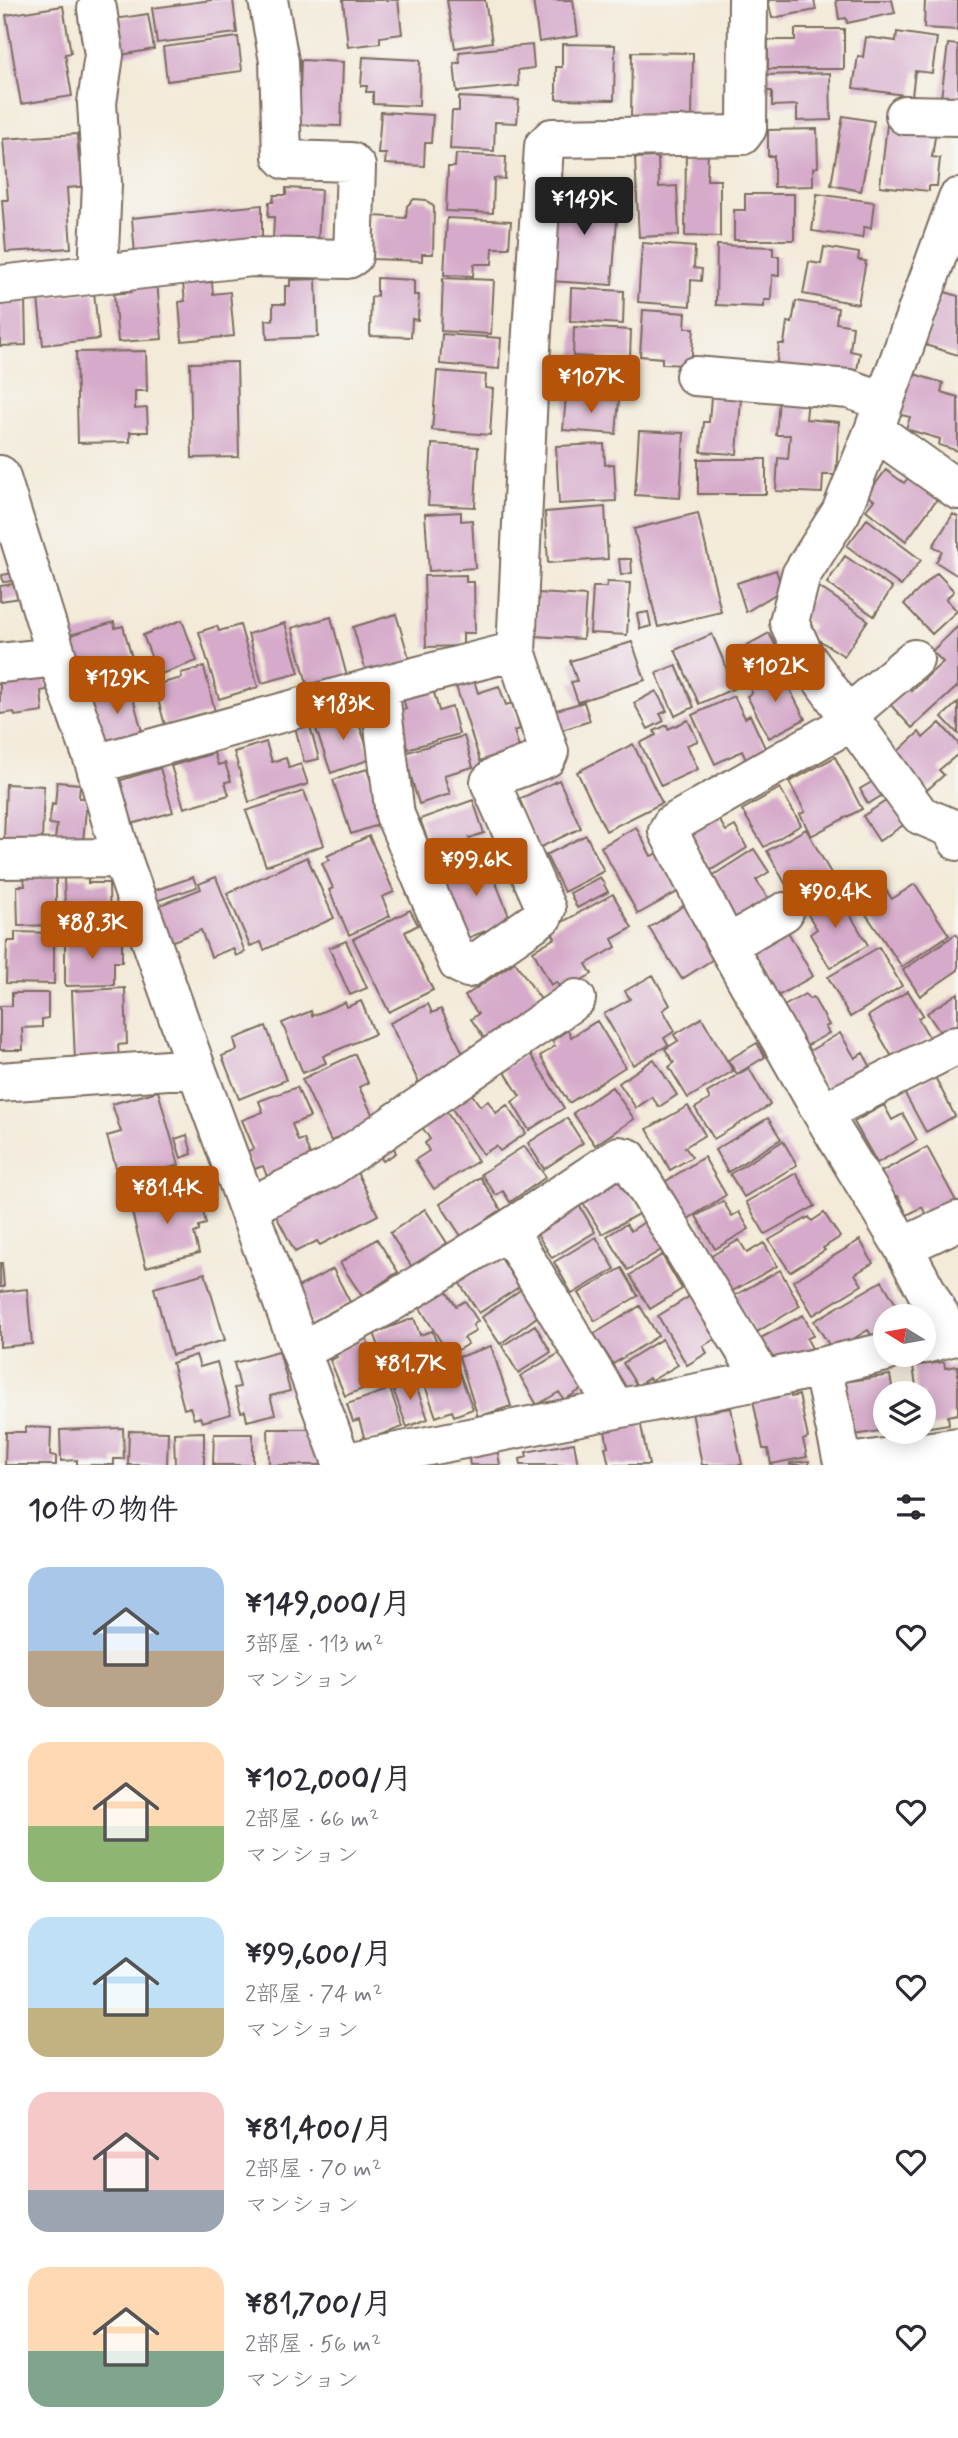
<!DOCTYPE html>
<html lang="ja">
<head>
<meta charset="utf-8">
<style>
  :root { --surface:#fff; --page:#f2f2f3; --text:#2b2b33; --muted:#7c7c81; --accent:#b45309 }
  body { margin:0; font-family:Mynerve,"Klee One",sans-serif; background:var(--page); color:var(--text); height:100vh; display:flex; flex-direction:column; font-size:26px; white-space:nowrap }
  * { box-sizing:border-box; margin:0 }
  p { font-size:23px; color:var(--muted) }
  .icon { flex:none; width:38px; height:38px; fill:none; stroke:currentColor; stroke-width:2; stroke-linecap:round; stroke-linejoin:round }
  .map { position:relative; height:1465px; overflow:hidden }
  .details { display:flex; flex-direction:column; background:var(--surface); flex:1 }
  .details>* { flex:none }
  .needle { width:46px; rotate:281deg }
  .tools { position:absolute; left:873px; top:1304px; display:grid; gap:14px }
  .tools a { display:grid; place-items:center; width:63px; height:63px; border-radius:50%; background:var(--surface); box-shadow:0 4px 18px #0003; font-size:35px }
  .price { position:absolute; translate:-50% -60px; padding:0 16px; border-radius:7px; background:var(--accent); color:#fff; font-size:23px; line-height:46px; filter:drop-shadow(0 2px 4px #0008) }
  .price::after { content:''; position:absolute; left:50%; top:42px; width:21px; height:16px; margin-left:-10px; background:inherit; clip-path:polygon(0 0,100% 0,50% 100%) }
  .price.on { background:#222; color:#fff }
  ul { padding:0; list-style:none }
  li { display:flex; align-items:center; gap:21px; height:175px; padding:0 28px }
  li span { display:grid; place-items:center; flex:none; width:196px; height:140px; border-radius:21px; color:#555 }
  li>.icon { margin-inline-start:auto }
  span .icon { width:84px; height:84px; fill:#fffc; stroke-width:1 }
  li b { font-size:30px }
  h2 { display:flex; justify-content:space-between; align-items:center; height:84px; padding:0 28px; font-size:30px }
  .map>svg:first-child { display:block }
</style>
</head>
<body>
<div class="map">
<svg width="958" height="1465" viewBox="0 0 958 1465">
  <rect width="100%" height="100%" fill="#f6f6f2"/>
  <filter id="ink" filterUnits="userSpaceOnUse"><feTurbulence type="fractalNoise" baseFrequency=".0143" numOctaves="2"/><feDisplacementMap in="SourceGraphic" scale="14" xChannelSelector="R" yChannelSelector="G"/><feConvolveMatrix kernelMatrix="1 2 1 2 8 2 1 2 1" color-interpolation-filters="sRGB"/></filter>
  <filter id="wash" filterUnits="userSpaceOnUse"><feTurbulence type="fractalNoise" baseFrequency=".00686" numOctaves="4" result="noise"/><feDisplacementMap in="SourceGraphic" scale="28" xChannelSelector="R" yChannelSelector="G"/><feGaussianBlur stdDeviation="1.57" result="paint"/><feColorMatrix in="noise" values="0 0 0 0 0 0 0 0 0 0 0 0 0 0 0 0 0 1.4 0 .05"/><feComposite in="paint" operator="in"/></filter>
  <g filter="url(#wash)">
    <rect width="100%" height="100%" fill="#f3ead8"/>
    <g id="blocks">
      <path fill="#d6aaca" d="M212,0H233L237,33L157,43L152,8Z
        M343,0H398L402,34L380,37V43L348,47Z
        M447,0H485L492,42L455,48Z
        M533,0H573L578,36L539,42Z
        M768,0H814L816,10L772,18Z
        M836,0H892L895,13L847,23L846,18L839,19Z
        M925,0H958V30L924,28Z
        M63,6L71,53L65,54L72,96L21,104L6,15Z
        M148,14L154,49L121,55L115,19Z
        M795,29H844V69H768V40H795Z
        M897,32L937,38L932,73L915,71L912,96L853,88L858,56L863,57L866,37L896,41Z
        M238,37L242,71L167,81L163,47Z
        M562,44L615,45L614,100L556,99V67H562Z
        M948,44L958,45V100L941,98Z
        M532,45L534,68L518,70L519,86L457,92L454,63H460L459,52Z
        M632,52L693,53L692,120L631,119Z
        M363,57L420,60L419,106L373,104V92H366L367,86H361Z
        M301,60L343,62L341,126L299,125Z
        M830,73L831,120L797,121V105L772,106V91H766V75Z
        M459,97L519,100L517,123L495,122L494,151L450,149L452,111H459Z
        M381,112L433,115L431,143H425L424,166L385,164L386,154H378Z
        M843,116L874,121L861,191L831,185Z
        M887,124L936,130L932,157L940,158L937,186H929V191L880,186Z
        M817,129L818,167L813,168V186L774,187V156H768V130Z
        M77,134L79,162H87L89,186L67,188L71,248L6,252L2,200H8L3,139Z
        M686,149H708L707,180H720V237L685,236Z
        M456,154L506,157L505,179L494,178L493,213L446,211L448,167H455Z
        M658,157L659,187L677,186L679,235L639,237L635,158Z
        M286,188L321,190L318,243L273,240L274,217H268L269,202H273L274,195H286Z
        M557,188L619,193L612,285L550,281Z
        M745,194H794V240H734V210H745Z
        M817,194L874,202L871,228L864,227L862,238L812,231Z
        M414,199L426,200L434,207L433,254H422V261L373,259L374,216L406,218L407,206Z
        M262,205V245L135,255L132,218Z
        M447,218L511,221L509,248H493L492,264H474L473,276L444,275Z
        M642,243L695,247L694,268L702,269L701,281L691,280L690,306L638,302Z
        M717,245L773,247V256H779V276L772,275L771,300H764V307L716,305Z
        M824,247L859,253L858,260L866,261L858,304L803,294L809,262L821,264Z
        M377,278L414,280V295H419L418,320L412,319L411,337L370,336L371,297L377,296Z
        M443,278L494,280L491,334L441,331Z
        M316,279L318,337L267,339L266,320H273V304H285V286H290V280Z
        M157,282L162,339L118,342L114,294L131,292V284Z
        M212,282L213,294L230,292L234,336L182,341L179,302L185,301L183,284Z
        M571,288L624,291L623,324L570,321Z
        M942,291L958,296V355L925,345Z
        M94,292L99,339L43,345L38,298Z
        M25,299L26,345L0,346V300Z
        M796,301L838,308L836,323L853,326L850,351L860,353L855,381L776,369L779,344H784L787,322L792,323Z
        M643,310L686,313L685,328H694L691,365L662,364V358L640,356Z
        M574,327L631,330L630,359L573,356Z
        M442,334L501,338L499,369L440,364Z
        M146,351L147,391H135V409L147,408L148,432H130V442L78,443L76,352Z
        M237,362L239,457L192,458L190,363Z
        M570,362L629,366L626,397L568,392Z
        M437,371L486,375L485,388L493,389L490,435L432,430Z
        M911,373L943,383L941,392L958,397V451L939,445L940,439L906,429L910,417L897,414Z
        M566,397L619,400L616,434L563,430Z
        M711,397L741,398L737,454L701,452L704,422H709Z
        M779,399L808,400L806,419L839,422L836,475H823L822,493L776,491L778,458L788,459L790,435H776Z
        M639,431L684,433L680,498L635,495Z
        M432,444L478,447L475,507L428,505Z
        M604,444L605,465L614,464L616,501L559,504L556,446Z
        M698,459H766V494H698Z
        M886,470L904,483L908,478L937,499L906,541L866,510L874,500L867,495Z
        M605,507L608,559L548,563L545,512Z
        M461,512V521L472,520L475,568L429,571L425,514Z
        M698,513L721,612L658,627L634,529Z
        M953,514L958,517V576L936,562L942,551L933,546Z
        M867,519L921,560L901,586L847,546Z
        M845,556L892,588L874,616L827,583Z
        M619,559H631L632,573L621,575Z
        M776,570L782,590L746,612L737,583Z
        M13,573L14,581L3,582L2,575Z
        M937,573L954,591L946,599L957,611L932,634L904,604Z
        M466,575V582H474L475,633H463V646L426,647L424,576Z
        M26,582L28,597L0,601V586Z
        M607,582L630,583L627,635L590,633L593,587H607Z
        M819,587L868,620L844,656L808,633L813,626L806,621L803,611Z
        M538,593L586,596L583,639L535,636Z
        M648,612L651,626L640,629L637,614Z
        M396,614L410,661L367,675L353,627Z
        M331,617L348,680L309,691L292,628Z
        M182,620L197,661L158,675L143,635Z
        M114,622L115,628L123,626L135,668L126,671L128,680L84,693L67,636Z
        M285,623L299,673L262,683L248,634Z
        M240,625L258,687L219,699L199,632L217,626L219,631Z
        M958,626V686L912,728L888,702L906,686L911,691L943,662L932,651Z
        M769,633L784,662L744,681L731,654Z
        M712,634L735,688L699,704L675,650Z
        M632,642L645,680L578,702L571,682L577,681L570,661Z
        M676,665L694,707L675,716L656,673Z
        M43,666L47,690L41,691L43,712L15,716L14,712L0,714V673Z
        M204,667L215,712L165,725L154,685L182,678L181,673Z
        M780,670L805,719L769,738L747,696L752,693L749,686Z
        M473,677L478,693L499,686L506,705L512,703L520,729L514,731L519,747L480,761L455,683Z
        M130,687L143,735L105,745L90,697Z
        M433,689L439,711L452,707L459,734L407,749L397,712L406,709L403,698Z
        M656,691L667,711L660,714L664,721L648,729L634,703Z
        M734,696L745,718L750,715L766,750L746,760L742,751L715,764L692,715Z
        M584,702L590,721L556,732L550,712Z
        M958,702V734L942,717Z
        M355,712L371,759L331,773L315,726Z
        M688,720L698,741L687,745L698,769L661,786L640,743L656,735L654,731L667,725L668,729Z
        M309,723L319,759L304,762L295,727Z
        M940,723L958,743V754L939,770L944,775L927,790L895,754L919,732L923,738Z
        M464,736L473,767L444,775L450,794L419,804L404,753Z
        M266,742L272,762L286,758L289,768L301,764L308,784L249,802L234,752Z
        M633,744L662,803L606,831L577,772Z
        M214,753L218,765L225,763L231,781L225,782L229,795L184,808L171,766Z
        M835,757L862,809L811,836L800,814L805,812L789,782Z
        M160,768L173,812L125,826L115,782Z
        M367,769L384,823L351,834L333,780Z
        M877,779L886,793L868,804L860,789Z
        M559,780L581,828L539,848L517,800Z
        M57,782L80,784L79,798H87L83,842L55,839L57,825L49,824L52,804L55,805Z
        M6,784L44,786L42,841L4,839Z
        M780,788L801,825L764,847L742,810Z
        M304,791L324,845L266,866L246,811Z
        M889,799L905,824L879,841L863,816Z
        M473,800L484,833L469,838L476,855L438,869L420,819Z
        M713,810L726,831L735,826L747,848L711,870L688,830Z
        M636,827L651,856L658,853L679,891L638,914L601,847Z
        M806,829L833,877L801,896L796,888L790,892L767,851Z
        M586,835L604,871L564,892L546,855Z
        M369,836L394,892L382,897L390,916L349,935L329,890L333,888L322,863L330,860L327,856Z
        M754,849L769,872L756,880L770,901L737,921L709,878Z
        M485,855L511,921L465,939L441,877L463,869L461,864Z
        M307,857L334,918L264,950L261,942L250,946L227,893Z
        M24,876H56V909H60L61,925L18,926L17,886H25Z
        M88,877V883H109L110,933L66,934L64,878Z
        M193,877L197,887L153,902L150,892Z
        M216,877L245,952L236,956L233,948L211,957L201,930L168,943L150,909L201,889L199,884Z
        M600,877L608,892L577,908L570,893Z
        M915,884L949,935L902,967L863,910L870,905L866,898L883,886L892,899Z
        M836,891L868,945L830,968L810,934L817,929L805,910Z
        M613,894L632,928L612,939L616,947L586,964L592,974L562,991L556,982L551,985L533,951L555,938L550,929Z
        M685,905L718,956L682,979L649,928Z
        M410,910L418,925L405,932L433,990L389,1012L353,939Z
        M15,932L54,933V984L6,983L7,941H15Z
        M788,932L813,976L776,997L751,952Z
        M956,934L958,937V970L920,996L903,970Z
        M122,937V962H114V985L65,986V938Z
        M346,941L367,988L350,995L329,948Z
        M879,947L902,986L850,1017L828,977Z
        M515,962L546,1007L489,1045L471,1019L478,1014L465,996Z
        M653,975L670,1005L663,1010L675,1031L664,1038L668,1045L633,1065L604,1014L630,999L625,991Z
        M125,988L127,1044L118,1045L119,1059L75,1061L72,991Z
        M908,991L923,1015L918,1018L929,1037L894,1060L868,1016Z
        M12,993H48V1018L42,1019V1027L22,1028L23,1050H0V1006H12Z
        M958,993V1032L942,1035L927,1013Z
        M805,994L809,999L813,997L829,1025L825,1027L829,1033L803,1048L779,1009Z
        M361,1001L375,1034L323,1056L326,1063L303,1073L282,1023L311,1011L312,1016L345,1002L347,1007Z
        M428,1004L432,1013L441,1009L469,1065L419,1083L390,1023Z
        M702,1018L733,1071L688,1098L669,1067L674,1063L665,1049L678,1041L674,1035Z
        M597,1021L625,1067L569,1103L540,1056L555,1046L552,1041L568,1030L571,1037Z
        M266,1026L286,1080L239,1099L222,1056L237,1050L234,1039Z
        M840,1033L855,1058L863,1053L872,1069L830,1095L806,1053Z
        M757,1043L765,1057L737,1074L728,1060Z
        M529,1052L564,1108L529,1130L512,1102L520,1096L503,1069Z
        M355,1054L368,1083L359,1087L375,1120L331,1141L302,1079Z
        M654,1059L677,1095L659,1107L652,1097L636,1108L619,1083Z
        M749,1068L770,1105L714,1139L695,1108L710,1099L707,1093Z
        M934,1075L955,1116L926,1132L904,1092Z
        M297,1087L310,1117L292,1124L298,1141L304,1139L312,1161L268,1179L263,1166L252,1170L245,1152L254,1149L242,1120L263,1112L259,1101Z
        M612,1087L634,1119L595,1145L573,1113Z
        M158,1091L179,1165L120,1182L107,1136L121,1132L112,1104Z
        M471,1093L480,1106L488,1101L496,1113L507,1105L526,1133L500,1151L496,1146L483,1154L450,1106Z
        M884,1105L892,1120L903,1114L917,1140L877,1163L854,1122Z
        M688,1106L705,1135L685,1147L692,1157L670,1170L647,1129Z
        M446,1111L478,1161L434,1189L415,1160L429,1151L425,1143L430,1139L422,1127Z
        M567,1118L583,1143L544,1169L528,1143Z
        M768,1118L781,1139L728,1172L715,1150Z
        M187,1135L192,1154L181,1158L175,1139Z
        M391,1141L396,1153L383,1161L377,1151Z
        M783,1141L797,1165L744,1197L730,1174Z
        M524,1146L546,1177L510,1202L503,1191L496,1195L481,1174Z
        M927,1147L956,1201L927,1216L922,1207L907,1215L898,1196L893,1199L879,1173Z
        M704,1157L726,1195L683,1222L660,1185Z
        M355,1168L378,1215L320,1245L317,1241L295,1252L273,1210Z
        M796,1173L815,1206L765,1234L746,1202Z
        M480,1177L501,1210L461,1236L440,1204Z
        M620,1179L640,1213L602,1234L582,1201Z
        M188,1186L193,1208L202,1206L206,1224L199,1226V1231L194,1233L199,1253L146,1267L129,1201Z
        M575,1198L595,1232L552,1258L534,1229Z
        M723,1201L732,1216L739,1212L749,1229L715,1249L696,1216Z
        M425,1209L447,1243L412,1267L390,1233Z
        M824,1213L840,1237L823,1248L825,1250L790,1272L769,1240L809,1217L812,1221Z
        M649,1219L666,1247L628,1270L607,1236L626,1224L631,1231Z
        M596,1237L615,1269L572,1294L554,1262Z
        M377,1239L398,1272L362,1296L340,1263Z
        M739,1240L747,1253L764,1243L777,1266L727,1294L706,1259Z
        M860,1240L873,1263L855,1274L862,1285L813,1315L793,1281Z
        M498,1253L519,1287L479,1313L457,1279Z
        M662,1255L682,1289L650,1309L630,1275Z
        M0,1263H2L4,1287H0Z
        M622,1268L638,1296L595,1321L579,1293Z
        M333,1269L350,1302L311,1323L294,1289Z
        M780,1270L800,1306L755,1333L734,1296Z
        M205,1273L225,1340L172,1355L154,1288Z
        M882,1281L903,1316H886V1332L874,1339L868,1330L833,1351L814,1321Z
        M444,1287L456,1306L465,1301L478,1321L473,1325L476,1331L464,1338L468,1344L449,1355L417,1303Z
        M523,1288L541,1314L500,1344L482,1317Z
        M27,1289L32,1344L0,1347V1292Z
        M695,1293L720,1336L703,1346L707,1353L687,1365L658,1316Z
        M640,1306L658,1336L613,1364L594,1334Z
        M803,1315L814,1335L807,1339L814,1352L799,1360L796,1353L773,1365L759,1339Z
        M414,1318L420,1335L432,1331L443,1359L391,1378L374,1333Z
        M535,1325L551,1352L518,1373L502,1346Z
        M366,1338L385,1380L345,1396L330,1360L337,1357L334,1352Z
        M662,1339L678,1365L651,1381L649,1378L637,1386L623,1363Z
        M491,1346L511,1406L478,1417L459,1357Z
        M567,1349L587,1386L564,1400L559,1392L537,1405L520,1376Z
        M279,1351L290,1391L270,1396L275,1414L247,1421L245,1411L241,1412L234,1388L240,1387L234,1363Z
        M196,1355L200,1367L217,1362L231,1414L202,1422L200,1417L194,1419L190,1407L184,1409L172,1363Z
        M455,1361L473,1409L454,1416L452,1411L436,1417L421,1374Z
        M944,1362L945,1368L958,1366V1414L948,1416L949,1424L924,1428V1393H917L913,1366Z
        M890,1375L893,1393H886V1430L854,1435L845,1382Z
        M413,1378L428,1419L407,1427L392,1386Z
        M390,1389L403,1427L365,1440L359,1420L353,1422L347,1404Z
        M790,1393L791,1397L799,1395L808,1438L803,1440L807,1457L771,1464L768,1449H763L753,1400Z
        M731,1408L742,1465H702L692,1412L705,1409V1412Z
        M640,1421L649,1465H609L605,1447H608L605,1431Z
        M26,1427L51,1428L50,1455L56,1456V1465H5L6,1432H25Z
        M123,1428L124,1459H114V1465H77V1460L61,1461L60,1430Z
        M268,1429H313L325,1465H269Z
        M129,1431L168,1432L167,1465H128Z
        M204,1432V1465H175L174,1433Z
        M214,1434H253V1465H213Z
        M574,1443L578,1465H521L520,1459L527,1457L526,1452Z
        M497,1448L500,1465H470L468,1454Z
        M809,1461V1465H790V1463Z"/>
    </g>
  </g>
  <g filter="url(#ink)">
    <use href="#blocks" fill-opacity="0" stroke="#7b6d5f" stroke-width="2"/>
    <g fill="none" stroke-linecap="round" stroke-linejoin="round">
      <g stroke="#7b6d5f" stroke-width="42">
        <path id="minor" d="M97,9L104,55L97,103L102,184L98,273
          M905,115L958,116
          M958,198L874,430L841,512L801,575L789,622L804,655L920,815L951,828L958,841
          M0,285L252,257L348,259L353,256L356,167L351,162L286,160L282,156L279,61L268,0
          M695,376L849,389L884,401
          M874,430L958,490
          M0,475L57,657L95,764L122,858L196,1068L343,1465
          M0,663L57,657
          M379,686L395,815L458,963L468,968L543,916L546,909L490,782L495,777L546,758L549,752L516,651L528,394L544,146L552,138L742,135L747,128L748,0
          M847,716L914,659
          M852,721L672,824L668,831L727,945L822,1113L903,1247L951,1337L924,1344
          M95,764L379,686L516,651
          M0,859L122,858
          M727,945L784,912
          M0,1082L196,1068
          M822,1113L957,1045
          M248,1207L328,1169L576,999
          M508,1230L616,1409
          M903,1247L958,1221
          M301,1351L383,1307L508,1230L619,1156L628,1158L763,1380
          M822,1367L842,1458L850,1463L958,1447
          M342,1463L763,1380L886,1352"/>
      </g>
      <use href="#minor" stroke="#fff" stroke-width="38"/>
    </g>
  </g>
</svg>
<div class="tools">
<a><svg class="needle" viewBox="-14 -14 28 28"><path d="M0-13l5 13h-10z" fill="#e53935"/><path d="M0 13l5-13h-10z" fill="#7c7c81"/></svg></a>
<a><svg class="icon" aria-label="layers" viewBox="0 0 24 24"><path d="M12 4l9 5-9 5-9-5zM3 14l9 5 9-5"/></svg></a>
</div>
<b class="price on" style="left:584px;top:237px">¥149K</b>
<b class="price" style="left:591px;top:415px">¥107K</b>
<b class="price" style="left:775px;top:704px">¥102K</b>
<b class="price" style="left:117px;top:716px">¥129K</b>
<b class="price" style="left:343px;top:742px">¥183K</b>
<b class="price" style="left:476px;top:898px">¥99.6K</b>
<b class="price" style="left:835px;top:930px">¥90.4K</b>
<b class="price" style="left:92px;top:961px">¥88.3K</b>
<b class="price" style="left:167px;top:1226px">¥81.4K</b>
<b class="price" style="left:410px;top:1402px">¥81.7K</b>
</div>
<section class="details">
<h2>10件の物件<svg class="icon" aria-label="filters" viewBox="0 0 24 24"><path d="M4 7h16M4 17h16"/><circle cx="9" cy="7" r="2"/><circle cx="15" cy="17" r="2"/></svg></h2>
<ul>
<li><span style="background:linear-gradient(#a9c7e8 60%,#b9a48a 0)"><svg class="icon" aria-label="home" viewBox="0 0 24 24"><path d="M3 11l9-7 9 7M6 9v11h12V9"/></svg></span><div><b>¥149,000/月</b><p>3部屋 · 113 m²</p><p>マンション</p></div><svg class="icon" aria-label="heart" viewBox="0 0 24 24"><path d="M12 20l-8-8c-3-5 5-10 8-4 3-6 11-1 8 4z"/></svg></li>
<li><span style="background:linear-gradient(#ffd9b3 60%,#8fb573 0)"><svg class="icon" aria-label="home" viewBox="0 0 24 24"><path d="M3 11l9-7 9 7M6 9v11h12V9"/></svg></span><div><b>¥102,000/月</b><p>2部屋 · 66 m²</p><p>マンション</p></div><svg class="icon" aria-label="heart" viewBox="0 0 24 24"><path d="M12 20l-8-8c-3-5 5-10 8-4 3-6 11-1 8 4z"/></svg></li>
<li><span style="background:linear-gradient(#bfe0f5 65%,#c2b280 0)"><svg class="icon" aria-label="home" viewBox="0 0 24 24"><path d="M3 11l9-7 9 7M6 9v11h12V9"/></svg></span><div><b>¥99,600/月</b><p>2部屋 · 74 m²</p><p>マンション</p></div><svg class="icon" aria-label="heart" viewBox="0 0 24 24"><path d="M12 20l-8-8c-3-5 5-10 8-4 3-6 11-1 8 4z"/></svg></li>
<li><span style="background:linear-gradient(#f6c9c9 70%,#9aa5b1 0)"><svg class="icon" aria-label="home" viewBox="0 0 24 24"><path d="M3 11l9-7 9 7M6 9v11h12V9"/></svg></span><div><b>¥81,400/月</b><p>2部屋 · 70 m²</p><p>マンション</p></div><svg class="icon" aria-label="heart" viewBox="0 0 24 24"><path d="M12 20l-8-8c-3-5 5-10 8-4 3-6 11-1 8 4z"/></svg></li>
<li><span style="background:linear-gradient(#ffd9b3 60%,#7fa58c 0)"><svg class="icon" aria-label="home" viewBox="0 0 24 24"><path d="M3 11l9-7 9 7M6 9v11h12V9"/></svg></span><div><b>¥81,700/月</b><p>2部屋 · 56 m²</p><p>マンション</p></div><svg class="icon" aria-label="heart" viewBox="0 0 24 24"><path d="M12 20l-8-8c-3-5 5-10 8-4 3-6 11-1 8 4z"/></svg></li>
</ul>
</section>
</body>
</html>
